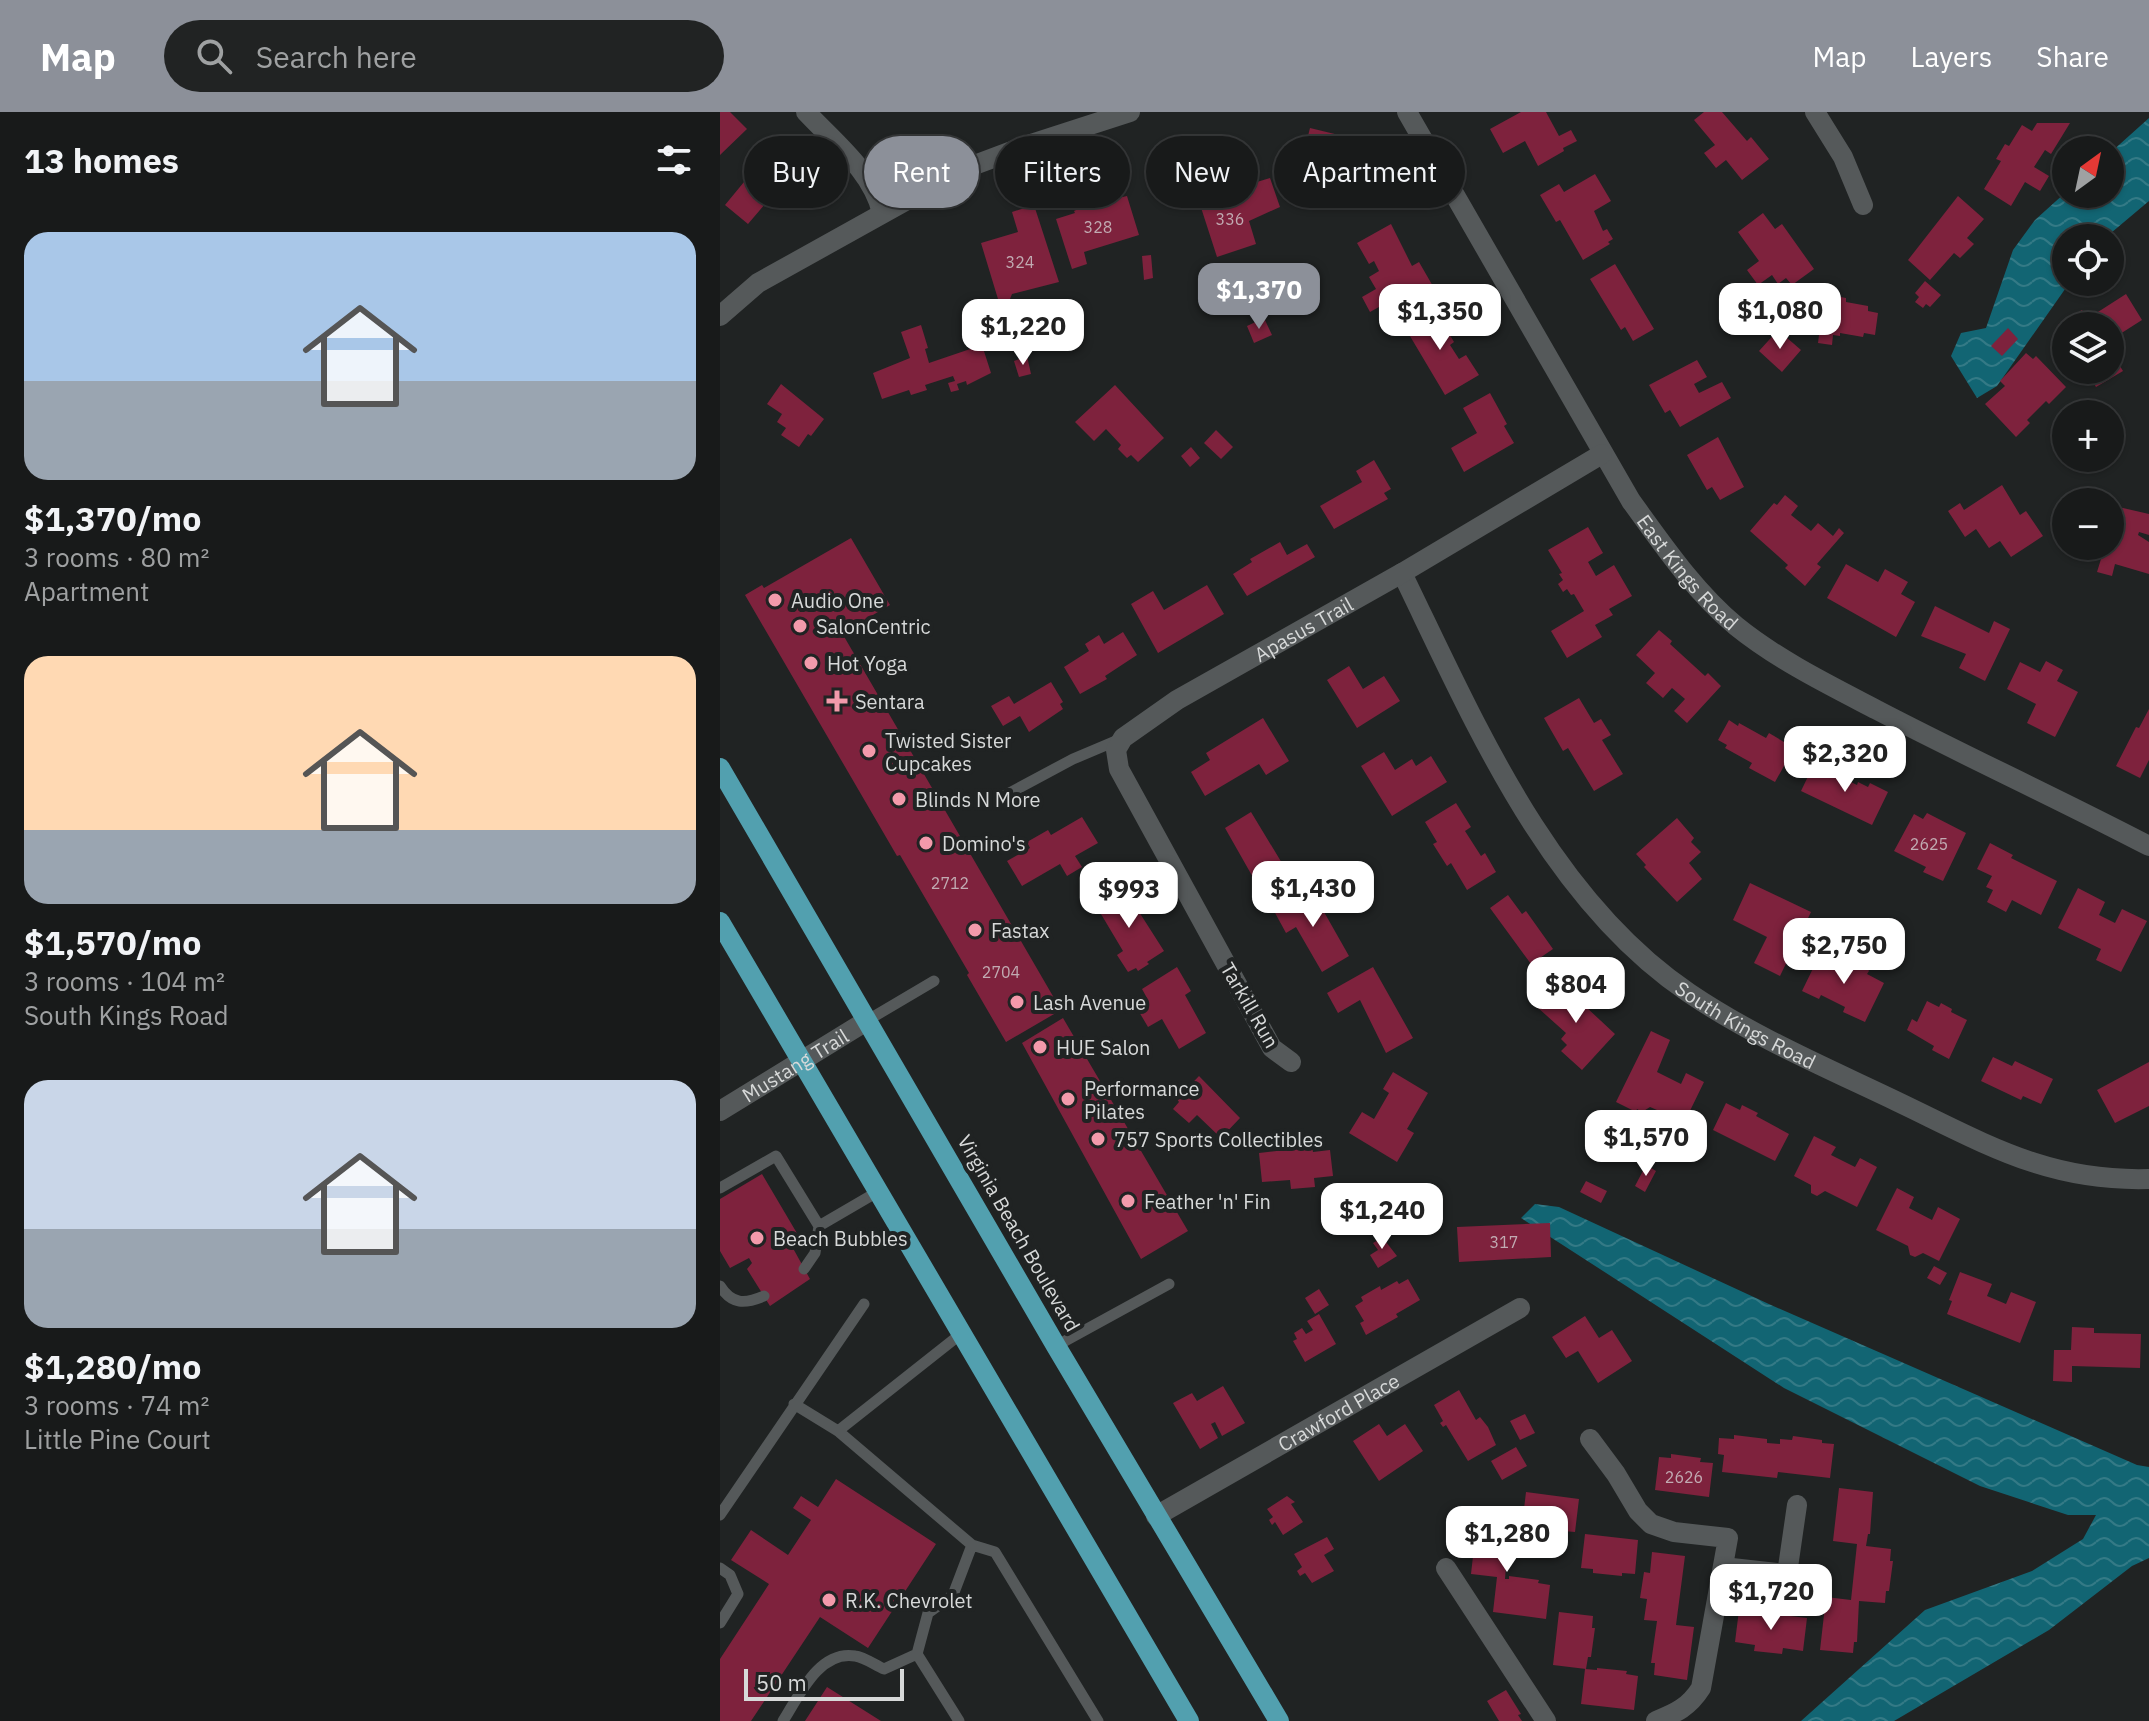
<!DOCTYPE html>
<html lang="en">
<head>
<meta charset="utf-8">
<style>
  :root { --surface:#181a1a; --page:#212323; --text:#f1f3f6; --muted:#9fa1a2; --line:#363839; --accent:#8c9099 }
  body { margin:0; font-family:"IBM Plex Sans",sans-serif; background:var(--page); color:var(--text); height:100vh; display:flex; flex-direction:column; font-size:30px; white-space:nowrap }
  * { box-sizing:border-box; margin:0 }
  p { font-size:26px; color:var(--muted) }
  .icon { flex:none; width:44px; height:44px; fill:none; stroke:currentColor; stroke-width:2; stroke-linecap:round; stroke-linejoin:round }
  .map { position:relative; flex:1; overflow:hidden }
  .panel { display:flex; flex-direction:column; background:var(--surface); width:720px }
  .panel>* { flex:none }
  .top-card { position:absolute; left:24px; top:24px; width:760px; height:72px; display:flex; gap:16px }
  .needle { width:52px; rotate:33deg }
  .fabs { position:absolute; left:1332px; top:24px; display:grid; gap:16px }
  .fabs a { display:grid; place-items:center; width:72px; height:72px; border-radius:50%; background:var(--surface); box-shadow:0 2px 6px #0004,0 0 0 2px var(--line); font-size:40px }
  .scale { position:absolute; left:24px; bottom:20px; width:160px; box-sizing:border-box; padding-left:8px; border:4px solid #d7d9d9; border-top:0; font-size:22px; line-height:28px; white-space:nowrap; color:#d7d9d9; -webkit-text-stroke:6px #202323; paint-order:stroke }
  .price { position:absolute; translate:-50% -68px; padding:0 18px; border-radius:16px; background:#fff; color:#222; font-size:26px; line-height:52px; filter:drop-shadow(0 2px 4px #0008) }
  .price::after { content:''; position:absolute; left:50%; top:48px; width:24px; height:18px; margin-left:-12px; background:inherit; clip-path:polygon(0 0,100% 0,50% 100%) }
  .price.on { background:var(--accent); color:#fff }
  ul { padding:0; list-style:none }
  li { display:grid; align-content:center; gap:16px; height:424px; padding:0 24px }
  li span { display:grid; place-items:center; height:248px; border-radius:24px; color:#555 }
  li>.icon { margin-inline-start:auto }
  span .icon { width:144px; height:144px; fill:#fffc; stroke-width:1 }
  li b { font-size:34px }
  h2 { display:flex; justify-content:space-between; align-items:center; height:96px; padding:0 24px; font-size:34px }
  .tag { padding:0 28px; border-radius:36px; background:var(--surface); box-shadow:0 2px 6px #0004,0 0 0 2px var(--line); font-size:28px; line-height:72px }
  .tag.on { background:var(--accent); color:#fff }
  header { display:flex; align-items:center; gap:48px; box-sizing:border-box; height:112px; padding:0 40px; background:var(--accent); color:#fff }
  header strong { font-size:38px }
  nav { display:flex; gap:44px; margin-inline-start:auto; font-size:28px }
  .search { width:560px; height:72px; background:var(--page); display:flex; align-items:center; gap:20px; box-sizing:border-box; padding:0 28px; border-radius:44px; color:var(--muted); font-size:30px }
  main { display:flex; flex:1; min-height:0 }
  .map>svg:first-child { display:block }
</style>
</head>
<body>
<header>
<strong>Map</strong>
<div class="search"><svg class="icon" aria-label="search" viewBox="0 0 24 24"><circle cx="10" cy="10" r="6"/><path d="M15 15l6 6"/></svg>Search here</div>
<nav><a>Map</a><a>Layers</a><a>Share</a></nav>
</header>
<main>
<section class="panel">
<h2>13 homes<svg class="icon" aria-label="filters" viewBox="0 0 24 24"><path d="M4 7h16M4 17h16"/><circle cx="9" cy="7" r="2"/><circle cx="15" cy="17" r="2"/></svg></h2>
<ul>
<li><span style="background:linear-gradient(#a9c7e8 60%,#9aa5b1 0)"><svg class="icon" aria-label="home" viewBox="0 0 24 24"><path d="M3 11l9-7 9 7M6 9v11h12V9"/></svg></span><div><b>$1,370/mo</b><p>3 rooms · 80 m²</p><p>Apartment</p></div></li>
<li><span style="background:linear-gradient(#ffd9b3 70%,#9aa5b1 0)"><svg class="icon" aria-label="home" viewBox="0 0 24 24"><path d="M3 11l9-7 9 7M6 9v11h12V9"/></svg></span><div><b>$1,570/mo</b><p>3 rooms · 104 m²</p><p>South Kings Road</p></div></li>
<li><span style="background:linear-gradient(#c9d6e8 60%,#9aa5b1 0)"><svg class="icon" aria-label="home" viewBox="0 0 24 24"><path d="M3 11l9-7 9 7M6 9v11h12V9"/></svg></span><div><b>$1,280/mo</b><p>3 rooms · 74 m²</p><p>Little Pine Court</p></div></li>
</ul>
</section>
<div class="map">
<svg width="1429" height="1609" viewBox="0 0 1429 1609">
  <defs>
    <pattern id="water-waves" width="16" height="10" patternUnits="userSpaceOnUse" patternTransform="scale(2)"><rect width="16" height="10" fill="#126573"/><path d="M0 5q4-4 8 0t8 0" fill="none" stroke="#347a86"/></pattern>
  </defs>
  <rect width="100%" height="100%" fill="#202323"/>
  <path fill="url(#water-waves)" d="M1429,6V89L1385,126H1346V170H1350L1277,274L1257,286L1231,244L1241,221L1266,216L1293,138L1315,108L1346,80L1390,82V41Z
    M815,1092L839,1095L1051,1193L1417,1353L1429,1355V1446L1412,1454L1329,1518L1174,1609H1081L1205,1498L1312,1459L1363,1427L1376,1403H1348L1260,1374L1064,1276L801,1106Z"/>
  <path fill="#7e223d" d="M0,0H10L27,17L0,43Z
    M801,0H826L839,24L851,18L857,29L843,36L844,39L818,54L805,29L783,41L770,17Z
    M984,0H1002L1027,29L1031,25L1049,47L1022,68L1006,48L996,56L984,41L995,33L974,8Z
    M1317,11H1350L1331,42L1325,38L1314,55L1329,64L1320,79L1305,70L1291,94L1264,77L1281,49L1276,47L1285,32L1289,34L1302,13L1312,19Z
    M590,16L623,24L620,36L655,46L646,77L614,69L606,95L592,91L597,65L579,60Z
    M37,34L79,67L64,85L56,79L28,112L5,93L38,53L28,45Z
    M875,62L891,89L874,99L883,119L887,117L893,127L888,130L890,132L863,148L840,108L836,110L820,83L839,72L844,80Z
    M514,64L520,81L528,78L527,73L550,66L560,95L529,109L536,132L497,145L475,77Z
    M407,84L419,123L364,140L367,152L352,157L336,107L355,101L354,99L364,94Z
    M1238,84L1264,107L1247,126L1254,132L1240,146L1234,141L1210,168L1188,148Z
    M314,93L339,170L292,182L290,187L284,190L278,187L261,131L298,120L292,100Z
    M1043,101L1055,117L1062,112L1094,157L1072,173L1066,166L1058,172L1052,163L1038,173L1027,158L1039,149L1018,120Z
    M671,112L692,154L699,150L714,176L681,195L675,186L650,200L642,185L656,177L649,165L659,159L654,149L649,152L637,131Z
    M431,143L433,166L424,168L422,144Z
    M895,152L934,217L913,229L905,215L901,218L870,167Z
    M1205,169L1221,183L1210,195L1206,192L1203,196L1195,190L1199,185L1195,181Z
    M1104,182L1126,186V190L1148,194V199L1158,201L1155,223L1144,221L1143,225L1120,221V224L1113,223L1112,233L1098,231Z
    M1406,182L1422,208L1400,222L1404,229L1390,237V214H1346V226L1338,213L1362,198L1367,207Z
    M714,196L734,230L730,233L739,247L746,243L759,263L725,283L684,214Z
    M544,206L552,223L534,231L527,214Z
    M201,213L208,236L205,237L209,251L262,233L271,261L247,273L246,269L237,272L239,278L231,280L228,271L235,269L233,264L205,273L207,278L191,283L189,278L162,287L153,261L190,246L181,220Z
    M1288,216L1298,227L1282,244L1271,234Z
    M1058,218L1081,238L1062,260L1039,239Z
    M1390,238L1403,259L1376,275L1366,258H1390Z
    M1306,241L1313,247L1316,244L1346,275L1329,292L1326,289L1307,308L1310,311L1296,325L1265,292L1285,274L1280,269Z
    M307,244L311,262L299,265L294,249Z
    M977,248L987,265L974,272L979,281L1002,270L1011,286L960,315L950,298L945,301L929,273Z
    M61,272L104,307L91,324L88,322L79,335L61,323L66,316L57,310L62,302L47,292Z
    M395,273L444,326L418,350L411,343L407,346L398,337L401,333L386,317L374,329L355,310Z
    M770,281L787,312L784,314L794,331L744,360L731,336L757,321L743,296Z
    M496,318L513,335L501,347L484,331Z
    M998,325L1024,375L1000,388L992,375L987,378L967,343Z
    M471,335L480,346L470,355L461,344Z
    M654,348L671,377L664,381L668,387L614,417L600,394L642,370L636,359Z
    M1282,373L1300,403L1306,399L1323,424L1291,445L1280,429L1269,436L1256,417L1245,425L1228,399L1240,391L1244,398Z
    M1065,383L1078,394L1071,403L1091,419L1098,411L1113,424L1119,416L1124,421L1097,452L1101,455L1085,474L1065,456L1068,453L1030,419L1054,391L1057,393Z
    M1390,393L1429,402V423L1419,420L1418,423L1429,430V462L1395,452L1392,464L1377,460L1385,434H1390Z
    M868,415L883,441L868,450L876,464L894,453L912,484L889,497L893,503L875,513L882,525L847,546L831,519L864,499L854,482L851,483L847,477L843,480L838,472L843,468L839,462L842,461L828,438Z
    M131,426L170,493L122,521L341,898L286,930L247,863L249,861L180,743L177,744L25,483L42,473L44,476Z
    M560,430L567,443L587,432L595,445L527,484L513,462L532,450L530,447Z
    M1126,452L1158,470L1165,457L1188,470L1181,482L1195,490L1176,525L1107,486Z
    M487,473L504,502L438,541L411,492L433,479L444,498Z
    M1215,494L1269,521L1274,509L1290,517L1265,569L1239,556L1246,542L1201,524Z
    M939,518L952,529L950,532L985,564L988,561L1001,574L967,611L954,599L965,587L952,576L943,586L926,571L935,561L916,543Z
    M403,520L417,543L385,564L387,567L360,582L344,555L369,539L365,532L379,523L384,532Z
    M1326,549L1343,558L1337,569L1358,580L1335,625L1307,611L1316,592L1287,577L1300,550L1320,560Z
    M629,554L643,577L664,564L680,589L637,616L607,568Z
    M331,570L343,590L340,592L343,597L309,620L300,604L283,614L271,594L289,584L294,592Z
    M859,586L874,611L881,607L891,623L882,628L903,662L874,679L848,636L843,639L824,606Z
    M1429,597V648L1420,666L1396,654L1416,615L1419,616Z
    M543,606L569,649L546,663L539,652L485,684L471,660L490,648L486,641Z
    M1009,608L1018,614L1019,611L1046,626L1049,621L1074,636L1055,670L1029,656L1032,651L1005,636L1007,633L998,628Z
    M664,640L675,658L692,647L696,654L711,644L727,670L672,704L641,654Z
    M1094,652L1137,673L1138,670L1148,675L1150,671L1168,680L1152,713L1081,679Z
    M736,691L751,715L745,719L761,744L765,741L776,760L747,778L731,751L727,754L713,732L717,730L705,710Z
    M531,700L571,766L543,783L505,716Z
    M1207,701L1246,721L1223,769L1203,760L1206,755L1174,739L1194,702L1203,707Z
    M362,705L378,731L355,744L362,755L347,764L340,752L302,774L287,749L310,736L307,730L328,718L331,723Z
    M957,706L974,726L971,730L981,740L969,751L982,767L957,790L924,755L926,753L916,742Z
    M1270,731L1293,743L1291,746L1337,769L1321,803L1292,788L1286,800L1267,790L1273,778L1266,775L1272,764L1257,757Z
    M1030,771L1091,800L1060,864L1034,851L1047,825L1013,808Z
    M407,773L417,791L414,792L444,839L427,850L429,852L418,859L416,856L408,860L397,843L403,839L375,792Z
    M1358,776L1385,790L1379,803L1395,811L1402,797L1427,809L1401,860L1376,848L1381,837L1338,816Z
    M591,777L629,844L602,860L576,815L566,821L554,799Z
    M788,783L802,802L806,799L833,837L811,852L770,796Z
    M1101,840L1134,856L1141,850L1146,853L1149,859L1147,862L1164,871L1145,910L1123,900L1125,895L1101,883L1099,887L1082,879Z
    M457,855L471,879L465,883L486,921L459,937L442,907L428,915L415,893L427,886L422,877Z
    M653,855L693,926L666,941L640,888L618,901L607,881Z
    M840,871L848,878L852,874L868,890L865,894L895,922L862,958L841,939L847,933L841,927L846,921L817,895Z
    M1207,889L1219,895L1221,891L1232,897L1231,900L1247,908L1229,947L1212,938L1214,934L1187,918L1192,907L1197,910Z
    M343,906L468,1119L421,1147L302,931Z
    M931,919L950,928L937,960L961,972L966,961L984,970L948,1044L936,1038L940,1030L932,1025L944,1001L930,995L922,1000L917,997L916,1000L896,990Z
    M1273,945L1292,954L1295,949L1333,967L1321,992L1303,984L1301,988L1261,969Z
    M1429,950V994L1395,1011L1377,978Z
    M673,960L708,981L687,1017L694,1021L677,1050L629,1021L642,1000L654,1007L669,981L663,977Z
    M479,964L520,1006L501,1026L477,1003L469,1011L453,997L459,990L457,987Z
    M1006,991L1020,998L1022,993L1038,1001L1036,1004L1069,1022L1055,1049L993,1018Z
    M1094,1024L1116,1035L1111,1043L1135,1055L1140,1046L1157,1055L1137,1095L1105,1079L1097,1084L1091,1081V1073L1074,1064Z
    M592,1035L593,1040L610,1038L613,1064L594,1066L595,1075L571,1077L570,1068L542,1070L539,1041Z
    M926,1053L936,1059L925,1080L915,1074Z
    M42,1062L78,1123L69,1129L90,1167L50,1194L27,1157L32,1151L29,1146L10,1156L0,1139V1087Z
    M866,1069L887,1079L881,1091L860,1080Z
    M1177,1076L1194,1085L1189,1096L1212,1108L1218,1095L1240,1107L1219,1149L1203,1141L1195,1145L1190,1143L1188,1134L1156,1118Z
    M830,1111L831,1145L739,1150L737,1115Z
    M661,1118L665,1125L663,1126L677,1144L658,1156L650,1143L658,1138L653,1131L660,1127L655,1121Z
    M1214,1154L1227,1161L1220,1173L1207,1166Z
    M1240,1160L1272,1172L1267,1184L1286,1192L1291,1180L1316,1190L1300,1231L1227,1202L1232,1189L1229,1188Z
    M688,1167L700,1188L676,1202L678,1205L646,1223L640,1211L644,1209L635,1194L643,1189L641,1185L660,1174L661,1178L677,1169L679,1172Z
    M599,1177L609,1193L595,1202L585,1186Z
    M599,1202L616,1232L585,1250L573,1229L577,1227L574,1221L582,1216L586,1222L593,1218L587,1209Z
    M865,1204L879,1226L892,1218L912,1249L878,1271L858,1239L846,1246L832,1225Z
    M1352,1215L1374,1216V1221L1421,1222L1420,1256L1352,1254V1270L1333,1269L1334,1238H1351Z
    M503,1274L525,1311L502,1324L495,1310L491,1312L498,1326L480,1337L453,1291L472,1281L477,1289Z
    M739,1278L756,1308L760,1305L768,1315L776,1333L748,1349L726,1313L723,1315L720,1311L723,1309L714,1293Z
    M805,1302L815,1321L800,1328L790,1309Z
    M659,1312L667,1324L685,1312L703,1339L659,1369L633,1329Z
    M1014,1323L1047,1327V1331L1060,1332V1327L1072,1328L1073,1324L1102,1328V1331L1114,1332L1110,1366L1058,1360L1057,1366L1002,1360L1004,1343L998,1342L999,1326L1014,1327Z
    M796,1335L807,1354L782,1368L771,1349Z
    M951,1342L981,1346L980,1350L993,1351L989,1385L935,1378L939,1345L951,1346Z
    M116,1367L216,1432L148,1536L100,1505L31,1609H0V1547L49,1472L11,1448L31,1418L68,1443L91,1408L73,1396L81,1384L98,1395Z
    M1119,1376L1153,1380L1150,1422H1148L1146,1434L1171,1437L1170,1449H1173L1169,1479H1166L1165,1491L1139,1489L1137,1530H1134L1133,1541L1100,1538L1106,1485L1131,1488L1137,1432L1113,1429Z
    M806,1380L859,1387L855,1420L843,1419L842,1422L812,1419L813,1415L802,1414Z
    M567,1384L575,1390L571,1392L583,1410L563,1423L555,1410L552,1413L549,1408L553,1405L547,1397Z
    M757,1409L791,1413L790,1425H793L790,1454H786L785,1467H789V1464L819,1468L818,1471L830,1473L826,1507L773,1500L777,1465L751,1462Z
    M865,1422L918,1428L915,1462L902,1461V1464L873,1461V1457L861,1456Z
    M607,1425L614,1437L604,1443L614,1459L592,1471L585,1461L580,1464L577,1459L582,1455L574,1442Z
    M932,1440L965,1444L956,1513L974,1515L967,1568L934,1563L935,1551H931L937,1509L924,1508L927,1487L920,1486L924,1460L930,1461Z
    M1019,1498L1087,1506L1083,1539L1063,1536L1062,1542L1034,1539L1035,1533L1015,1530Z
    M839,1500L873,1504L872,1516H875L871,1545H868L866,1557L833,1553Z
    M877,1556L907,1559L906,1562L918,1564L914,1598L861,1592L865,1557L877,1558Z
    M107,1575L161,1609H85Z
    M786,1578L801,1602L798,1603L802,1609H779L767,1589Z"/>
  <g fill="none" stroke-linecap="round" stroke-linejoin="round">
    <path stroke="#55595a" stroke-width="11" d="M282,685L353,647L398,628
      M148,908L214,869
      M0,1076L56,1044L99,1114L95,1141L84,1157
      M99,1114L159,1079
      M0,1174C12,1193 25,1192 44,1184
      M336,1234L449,1172
      M74,1292L118,1319L252,1433L275,1440L378,1609
      M118,1319L242,1221
      M0,1403L144,1192
      M0,1456L10,1463L18,1482L0,1511
      M63,1609C79,1584 99,1538 135,1544C144,1545 155,1553 164,1557L197,1542
      M239,1609L197,1542L208,1501L233,1483L252,1433"/>
    <g stroke="#55595a" stroke-width="20">
      <path d="M86,0C114,30 153,60 162,101"/>
      <path id="s1" d="M687,0L911,389C943,433 974,479 1016,514C1058,548 1109,573 1157,598C1247,645 1339,687 1429,734"/>
      <path d="M1095,0L1123,45L1143,93"/>
      <path d="M0,204L38,171L241,58L308,33L410,0"/>
      <path id="s2" d="M682,461C754,609 828,786 969,881C1034,925 1107,956 1178,990C1266,1032 1328,1070 1429,1067"/>
      <path id="s3" d="M571,950L552,936L399,657L396,638L403,626L457,588L682,461L882,342"/>
      <path id="s4" d="M0,999L148,908"/>
      <path d="M870,1327L896,1362L918,1399L931,1412L954,1420L1008,1426L981,1576C969,1595 956,1601 936,1609"/>
      <path id="s5" d="M436,1404L800,1196"/>
      <path d="M1003,1455L1067,1462L1077,1393"/>
      <path d="M726,1456L826,1609"/>
    </g>
    <path stroke="#52a0af" stroke-width="20" d="M0,656L336,1234L559,1609
      M0,810L469,1609"/>
  </g>
  <g fill="#f39aab" stroke="#202323" stroke-width="3">
    <circle cx="55" cy="488" r="8"/>
    <circle cx="80" cy="514" r="8"/>
    <circle cx="91" cy="551" r="8"/>
    <path d="M113 577h8v8h8v8h-8v8h-8v-8h-8v-8h8z"/>
    <circle cx="149" cy="639" r="8"/>
    <circle cx="179" cy="687" r="8"/>
    <circle cx="206" cy="731" r="8"/>
    <circle cx="255" cy="818" r="8"/>
    <circle cx="297" cy="890" r="8"/>
    <circle cx="320" cy="935" r="8"/>
    <circle cx="348" cy="987" r="8"/>
    <circle cx="378" cy="1027" r="8"/>
    <circle cx="408" cy="1089" r="8"/>
    <circle cx="37" cy="1126" r="8"/>
    <circle cx="109" cy="1488" r="8"/>
  </g>
  <g text-anchor="middle" dominant-baseline="central" stroke-width="8" stroke-linejoin="round" paint-order="stroke">
    <g font-size="16" fill="#c1abb2">
      <text x="510" y="107">336</text>
      <text x="378" y="115">328</text>
      <text x="300" y="150">324</text>
      <text x="1209" y="732">2625</text>
      <text x="230" y="771">2712</text>
      <text x="281" y="860">2704</text>
      <text x="784" y="1130">317</text>
      <text x="964" y="1365">2626</text>
    </g>
    <g font-size="20" fill="#d7d9d9" stroke="#202323">
      <text stroke="none"><textPath href="#s1" startOffset="540">East Kings Road</textPath></text>
      <text stroke="none"><textPath href="#s3" startOffset="586">Apasus Trail</textPath></text>
      <text transform="translate(530 893) rotate(60)">Tarkill Run</text>
      <text stroke="none"><textPath href="#s2" startOffset="580">South Kings Road</textPath></text>
      <text stroke="none"><textPath href="#s4" startOffset="88">Mustang Trail</textPath></text>
      <text transform="translate(299 1121) rotate(60)">Virginia Beach Boulevard</text>
      <text stroke="none"><textPath href="#s5" startOffset="210">Crawford Place</textPath></text>
    </g>
    <g font-size="20" fill="#d7d9d9" stroke="#202323" text-anchor="start">
      <text x="71" y="488">Audio One</text>
      <text x="96" y="514">SalonCentric</text>
      <text x="107" y="551">Hot Yoga</text>
      <text x="135" y="589">Sentara</text>
      <text x="165" y="628">Twisted Sister<tspan x="165" dy="23">Cupcakes</tspan></text>
      <text x="195" y="687">Blinds N More</text>
      <text x="222" y="731">Domino's</text>
      <text x="271" y="818">Fastax</text>
      <text x="313" y="890">Lash Avenue</text>
      <text x="336" y="935">HUE Salon</text>
      <text x="364" y="976">Performance<tspan x="364" dy="23">Pilates</tspan></text>
      <text x="394" y="1027">757 Sports Collectibles</text>
      <text x="424" y="1089">Feather 'n' Fin</text>
      <text x="53" y="1126">Beach Bubbles</text>
      <text x="125" y="1488">R.K. Chevrolet</text>
    </g>
  </g>
</svg>
<div class="fabs">
<a><svg class="needle" viewBox="-14 -14 28 28"><path d="M0-13l5 13h-10z" fill="#e53935"/><path d="M0 13l5-13h-10z" fill="#9fa1a2"/></svg></a>
<a><svg class="icon" aria-label="locate" viewBox="0 0 24 24"><circle cx="12" cy="12" r="6"/><path d="M12 2v4M12 18v4M2 12h4M18 12h4"/></svg></a>
<a><svg class="icon" aria-label="layers" viewBox="0 0 24 24"><path d="M12 4l9 5-9 5-9-5zM3 14l9 5 9-5"/></svg></a>
<a>+</a>
<a>−</a>
</div>
<div class="scale">50 m</div>
<b class="price on" style="left:539px;top:219px">$1,370</b>
<b class="price" style="left:1060px;top:239px">$1,080</b>
<b class="price" style="left:720px;top:240px">$1,350</b>
<b class="price" style="left:303px;top:255px">$1,220</b>
<b class="price" style="left:1125px;top:682px">$2,320</b>
<b class="price" style="left:593px;top:817px">$1,430</b>
<b class="price" style="left:409px;top:818px">$993</b>
<b class="price" style="left:1124px;top:874px">$2,750</b>
<b class="price" style="left:856px;top:913px">$804</b>
<b class="price" style="left:926px;top:1066px">$1,570</b>
<b class="price" style="left:662px;top:1139px">$1,240</b>
<b class="price" style="left:787px;top:1462px">$1,280</b>
<b class="price" style="left:1051px;top:1520px">$1,720</b>
<div class="top-card">
<a class="tag">Buy</a>
<a class="tag on">Rent</a>
<a class="tag">Filters</a>
<a class="tag">New</a>
<a class="tag">Apartment</a>
</div>
</div>
</main>
</body>
</html>
